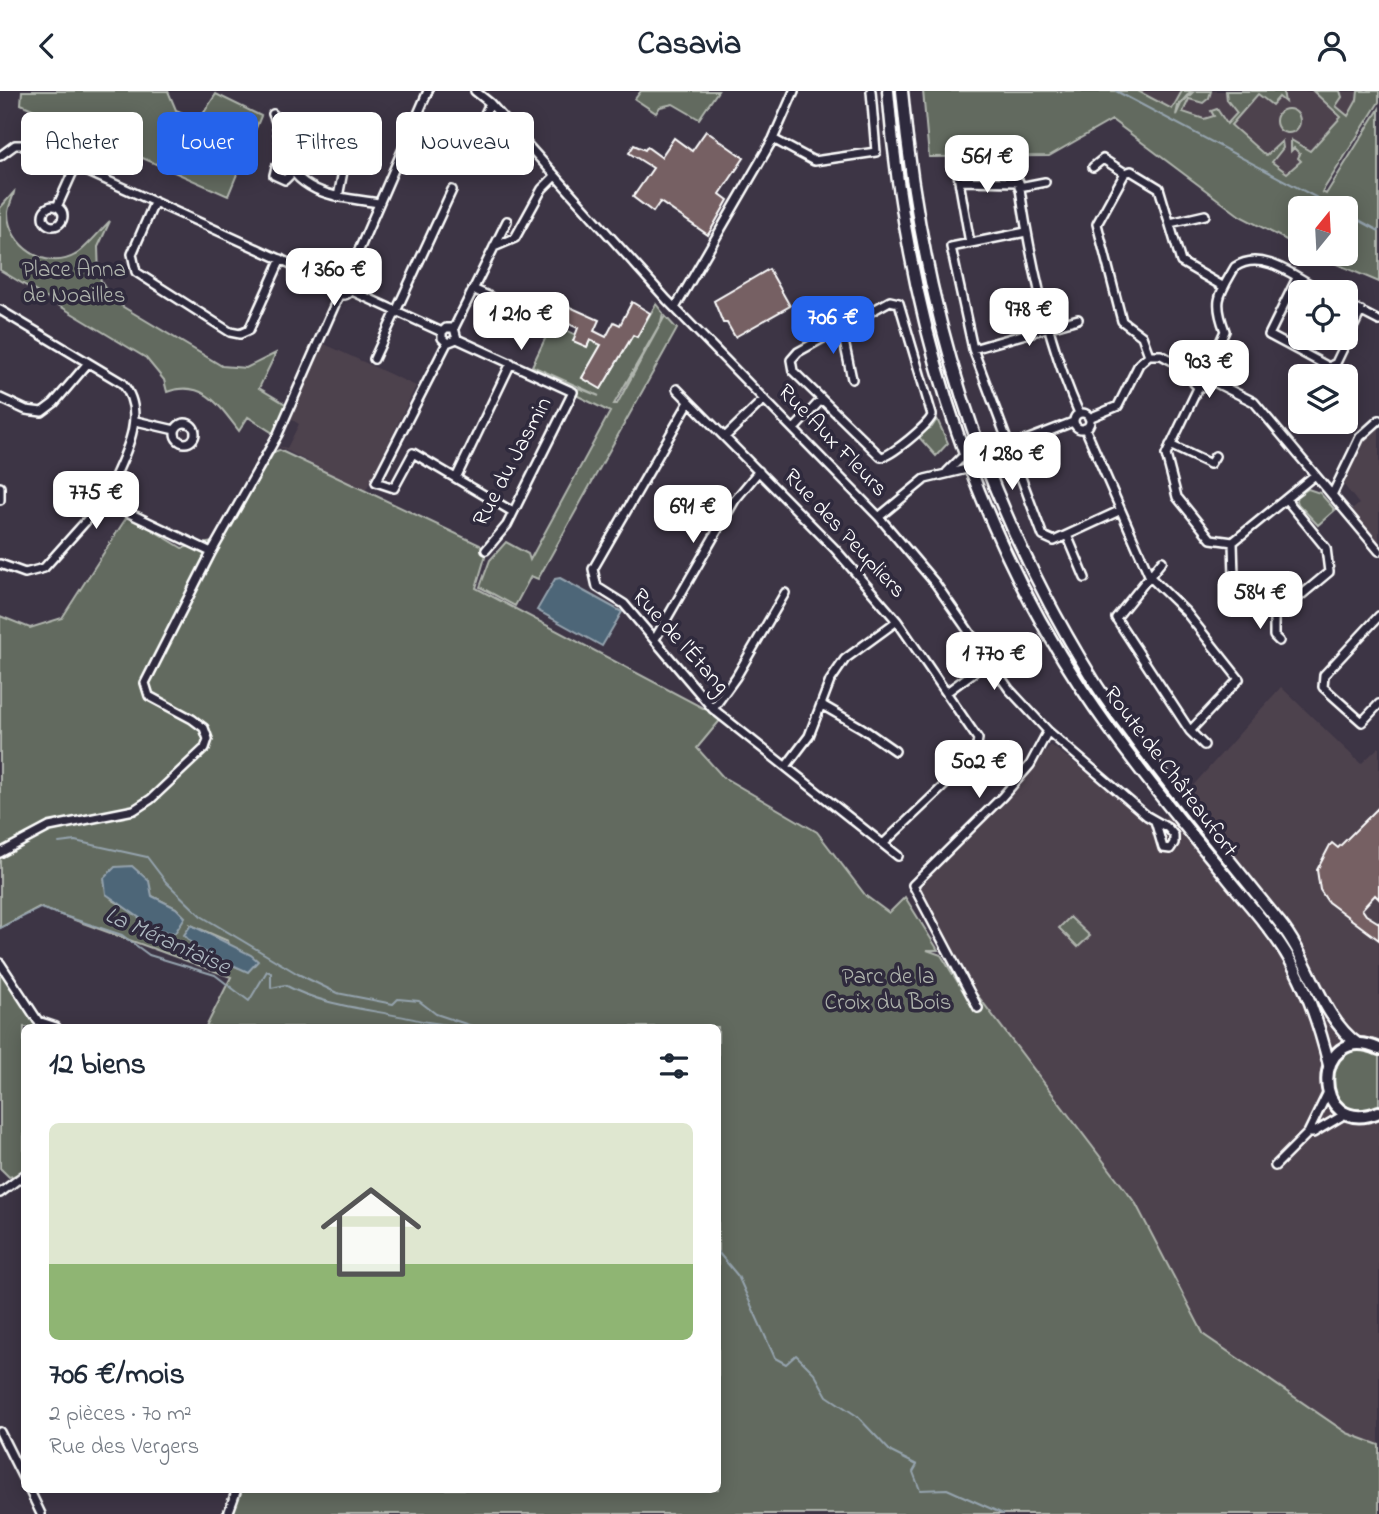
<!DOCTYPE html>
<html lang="fr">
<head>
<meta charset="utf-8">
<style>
  :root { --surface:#fff; --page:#f6f6f7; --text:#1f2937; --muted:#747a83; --accent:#2563eb }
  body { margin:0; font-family:"Indie Flower",sans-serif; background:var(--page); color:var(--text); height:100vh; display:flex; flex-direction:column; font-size:26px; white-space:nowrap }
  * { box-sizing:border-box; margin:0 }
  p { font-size:23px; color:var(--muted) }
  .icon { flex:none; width:38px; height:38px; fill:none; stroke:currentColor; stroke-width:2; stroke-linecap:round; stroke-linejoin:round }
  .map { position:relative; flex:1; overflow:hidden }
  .side { position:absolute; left:21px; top:933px; width:700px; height:469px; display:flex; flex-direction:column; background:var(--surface); border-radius:10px; box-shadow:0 4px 18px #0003 }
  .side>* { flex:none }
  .guide { position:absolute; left:21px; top:21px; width:700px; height:63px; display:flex; gap:14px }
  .needle { width:46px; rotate:18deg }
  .buttons { position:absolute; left:1288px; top:105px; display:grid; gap:14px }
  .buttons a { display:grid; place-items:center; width:70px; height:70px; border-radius:10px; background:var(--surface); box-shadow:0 4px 18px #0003; font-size:35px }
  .price { position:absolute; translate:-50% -60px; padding:0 16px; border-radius:14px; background:#fff; color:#222; font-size:23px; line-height:46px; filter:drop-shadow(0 2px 4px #0008) }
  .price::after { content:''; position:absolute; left:50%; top:42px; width:21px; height:16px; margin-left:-10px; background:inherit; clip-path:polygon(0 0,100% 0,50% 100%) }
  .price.current { background:var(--accent); color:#fff }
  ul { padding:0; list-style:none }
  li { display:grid; align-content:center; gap:14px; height:371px; padding:0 28px }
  li span { display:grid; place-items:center; height:217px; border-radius:10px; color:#555 }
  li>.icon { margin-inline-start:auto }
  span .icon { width:126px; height:126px; fill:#fffc; stroke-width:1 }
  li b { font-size:30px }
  h2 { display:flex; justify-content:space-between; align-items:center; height:84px; padding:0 28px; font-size:30px }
  .chip { padding:0 24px; border-radius:10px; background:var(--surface); box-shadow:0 4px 18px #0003; font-size:24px; line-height:63px }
  .chip.current { background:var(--accent); color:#fff }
  header { display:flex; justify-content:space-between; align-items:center; height:91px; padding:0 28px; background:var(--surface); font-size:32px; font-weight:700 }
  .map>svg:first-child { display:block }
</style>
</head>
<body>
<header><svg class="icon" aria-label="back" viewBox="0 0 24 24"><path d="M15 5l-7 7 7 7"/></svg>Casavia<svg class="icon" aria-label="person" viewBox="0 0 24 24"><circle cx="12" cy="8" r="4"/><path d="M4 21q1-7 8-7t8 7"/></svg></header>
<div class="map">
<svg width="1379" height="1423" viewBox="0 0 1379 1423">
  <rect width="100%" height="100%" fill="#3d3545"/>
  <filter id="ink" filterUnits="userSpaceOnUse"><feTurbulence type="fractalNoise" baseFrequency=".0143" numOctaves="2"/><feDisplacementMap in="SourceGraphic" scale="14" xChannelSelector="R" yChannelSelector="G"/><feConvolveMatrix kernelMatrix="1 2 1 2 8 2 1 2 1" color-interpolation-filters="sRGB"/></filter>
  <g filter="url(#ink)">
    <path fill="#4e424e" d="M1130,0H1370L1308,95Z
      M322,252L416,295L365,401L278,355L287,357L299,333L291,328Z
      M1379,335V452L1351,420L1359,413L1344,394L1362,351Z
      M1281,596L1361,673L1379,656V1006L1372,1012L1379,1020V1354L1347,1342L1204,1244L1136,1113L975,901L919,796L1051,654L1157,735Z"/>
    <path fill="#626b5e" stroke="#b0b5ae" stroke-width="2" fill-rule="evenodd" d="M22,0H168L176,19L199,29L216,3L261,25L228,105L21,13Z
      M641,0H718L699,28L673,13L660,16L656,22L635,8Z
      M923,0H1138L1172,18L1182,0H1191L1178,15L1176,24L1181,13L1194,0H1211L1209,7L1203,12L1189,8L1183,21L1204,28L1214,25L1211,20L1217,18L1227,33L1237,22L1227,9L1226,0H1283L1285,11L1279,6L1272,14L1258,3L1231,34L1266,65L1282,50L1283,57L1272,71L1287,82L1301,70L1298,67L1300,63L1294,57L1291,60V49L1310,60L1341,26L1313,0H1340L1342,6L1336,15L1348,25L1357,9L1358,0H1379V11L1322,101L1326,103L1379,18V191L1313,163H1346V117H1300V156L1240,125L1112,29L1049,65L929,66Z
      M1276 30a12 12 0 1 1 24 0a12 12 0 1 1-24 0Z
      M422,26L449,39L430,82L416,76L434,36L420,29Z
      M14,101C13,107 8,116 8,122C8,154 46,181 75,164C85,159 101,138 110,130L98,156L99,185L104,196L120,214L222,275L246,277L276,262L259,297L287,314L273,342L248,326L239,340C219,314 203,288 167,301L164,289L146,267L0,179V117Z
      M656,213L663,222L661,231L614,313H617L665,225L677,238L538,488L531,485L515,515L480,496L490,469L506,451L528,463L530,469L610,321L576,304L579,297L599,305L532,275L555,227L565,231L562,237L576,244L574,250L587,256L590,249L601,254L582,287L601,298L633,244L637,246Z
      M937,328L948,352L936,365L917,344L932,336Z
      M279,359L480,454L486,463L476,497L722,627L697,657L723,686L817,741L866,805L889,822L905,806L938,859H927L941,864L967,906L975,901L1136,1113L1204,1244L1347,1342L1379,1354V1423H222L233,1398H718V936H206L231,886L39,816L0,837V525L30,537L62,527L128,424L182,457L223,449L274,361ZM152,805L176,817L184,826L178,837L131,820L113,809ZM191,834L228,850L237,876L208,863Z
      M1308,398L1320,402L1335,419L1318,434L1298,413L1296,406Z
      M1070,826L1090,845L1078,856L1059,837Z
      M3,882L35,930L52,936H24V1082L9,1086L0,1077V884Z
      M1360,957L1379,963V1014C1333,1039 1309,968 1360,957Z"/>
    <path fill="#4e6678" stroke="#95a3ae" stroke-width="2" d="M560,487L622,521L602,555L537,519L555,488Z
      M132,775L149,790L152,805L176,817L185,826L175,842L158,840L106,803L104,787L115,776Z
      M191,834L251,864L258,870L248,881L208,863L195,856L184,844Z"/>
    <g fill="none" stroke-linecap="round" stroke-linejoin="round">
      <path stroke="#95a3ae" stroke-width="2" d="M1116,0L1336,117
        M1346,122L1379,140
        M59,752L75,750L147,766L166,791L201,825L298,883L337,902L393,913L398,908L419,910L436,923L475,936
        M0,837L40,817L122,844L149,864L215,884L249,910L267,880L271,882V897L285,894C327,917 375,918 422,930C431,932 445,932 453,936
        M718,1161L738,1185L775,1267L786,1273L796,1264L814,1282L827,1305L857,1325L891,1361L917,1374L913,1381L920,1399L947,1398L1003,1423"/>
    </g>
    <path fill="#766064" stroke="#fff" stroke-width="2" d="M706,40L744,67L720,103L728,109L708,144L660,111L653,121L633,106L653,77L629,62L634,54L645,59L647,56L661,66L674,47L692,60Z
      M769,178L790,215L735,246L727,232H723L714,210Z
      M632,211L650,222L637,246L633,244L601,298L582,287L601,254L590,249L587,256L573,250L578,237L555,227L561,212L599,229L594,240L606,246L614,231L620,234Z
      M1379,716V808L1375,804L1362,818L1366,824L1379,832V849L1328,811L1320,799L1317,779L1330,754L1332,752L1338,757Z"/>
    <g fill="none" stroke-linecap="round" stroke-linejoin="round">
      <g stroke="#fff" stroke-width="12">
        <path id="minor" d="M475,0L490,12L667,209L879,426L935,492L1009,598L1048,640L1147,725L1168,737L1174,744V752L1170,758L1163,757L1155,730
          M273,23C279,35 278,47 282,59C296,105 340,106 379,112
          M773,48L814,70L876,61L871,0
          M468,58L490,12
          M0,65L15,54H29L335,193
          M286,70L276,76L274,84L285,89L293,81
          M957,72L959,90
          M488,76L507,58L517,42
          M1093,76L1103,68L1125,82
          M1019,96L1045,91
          M338,106L344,75
          M154,112L132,163L136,181L230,241L240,243L249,239L281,168
          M43 125a10 10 0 1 1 20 0a10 10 0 1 1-20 0Z
          M57,116L75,76
          M1170,132L1205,124
          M1026,141L951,156L973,258L1043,445L1054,450L1119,420
          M970,152L959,90L1019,91C1030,168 1047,251 1079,322
          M494,156L515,147L542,98L555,85
          M1297,187L1269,244L1329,276L1336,272L1361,220
          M335 196a8 8 0 1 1 16 0a8 8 0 1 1-16 0Z
          M346,189L428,0
          M473,198L527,223
          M350,199L442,241
          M890,210L899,212L932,324C930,333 890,366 881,366L793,280L791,269L798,261Z
          M1346,213L1379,230
          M675,217L773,48L794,0
          M0,219L122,292C152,326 118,375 104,410
          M841,236L852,288
          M454,237H446L442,241V247L447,252L457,248L454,237L507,130
          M457,248L573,301L507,434L486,459
          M447,252L376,391L394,397L413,362L513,421
          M973,258L1078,228
          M1149,264L1142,245L1122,230L1097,133L1125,82L1131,80L1159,97L1181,171L1224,196
          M374,268L452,99
          M1192 286a10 10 0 1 1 20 0a10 10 0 1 1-20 0Z
          M1208,277L1225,240C1213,209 1219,204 1235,176C1263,157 1298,188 1324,201
          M1212,290L1254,311L1379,460
          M1199,295L1166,364L1177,406L1211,448L1233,451L1315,384
          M677,298L835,458L897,530L978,648L975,665L883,753
          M0,307L26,319L42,321L54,312L88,272
          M689,311L593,478L597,496L624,513L713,618L898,765
          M1074 330a8 8 0 1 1 16 0a8 8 0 1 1-16 0Z
          M1089,327L1118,315L1139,273L1149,264H1161L1193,281
          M136,330L175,339
          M175 342a10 10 0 1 1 20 0a10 10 0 1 1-20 0Z
          M1085,337L1150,486L1186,521L1239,588L1190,640L1116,527L1162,470
          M794,338L821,309
          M725,346L764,308
          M1170,354L1210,373L1215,365
          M1008,356L1073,331
          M947,381L961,367L1007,352
          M456,387L511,272
          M0,396V409
          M1332,404L1360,346L1379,329
          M879,426L925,388L1000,370L1011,362
          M1067,444L1085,487
          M1233,451L1234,486L1259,515L1287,516L1329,481L1326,457L1286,408
          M0,473L25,482L44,477L104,410L211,461
          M1274,516V545L1279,550
          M1379,525L1324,584L1323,596L1362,631L1379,613
          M655,548L735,409L759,380
          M947,601L989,570
          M822,614L862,637L895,660
          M713,618L736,586L785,502
          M1190,640L1204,654
          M787,674L809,645L830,590L845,568L897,530
          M0,762L49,736L134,719L151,708L205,657L208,648L204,637L192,628L149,605L145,592L211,462L278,343L339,204
          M0,872L38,930L56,936
          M978,917L913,794L1002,706L1030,674L1048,640
          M1308,1042H1313L1347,1022
          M1275,1075L1308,1042L1328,1001
          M0,1102L24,1084
          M0,1341L24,1389
          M29,1398L41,1423
          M228,1423L237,1398"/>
      </g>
      <g stroke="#fff" stroke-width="15">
        <path id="secondary" d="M888,0C905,210 965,421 1082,598C1125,663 1176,724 1225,784C1243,807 1264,829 1280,853C1304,888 1319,933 1329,974
          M902,0C921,214 979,404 1092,587C1105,609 1121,628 1136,649C1182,711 1231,771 1280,832C1310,869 1321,927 1358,953"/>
      </g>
      <g stroke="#fff" stroke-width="16">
        <path id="primary" d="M1379,958C1311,928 1309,1049 1379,1021"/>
      </g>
      <use href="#minor" stroke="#2f2a3d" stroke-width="7"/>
      <use href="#secondary" stroke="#2f2a3d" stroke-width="10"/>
      <use href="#primary" stroke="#2f2a3d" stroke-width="10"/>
    </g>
  </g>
  <g text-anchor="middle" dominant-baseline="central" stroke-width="7" stroke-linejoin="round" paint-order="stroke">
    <g font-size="23" fill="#b0b5ae" stroke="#2f2a3d">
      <text x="74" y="179">Place Anna<tspan x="74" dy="26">de Noailles</tspan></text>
      <text x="888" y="886">Parc de la<tspan x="888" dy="26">Croix du Bois</tspan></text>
    </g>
    <g font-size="23" fill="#fff" stroke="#2f2a3d">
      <text transform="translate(832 350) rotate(46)">Rue Aux Fleurs</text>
      <text transform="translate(513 371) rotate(-62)">Rue du Jasmin</text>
      <text transform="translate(844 443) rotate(47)">Rue des Peupliers</text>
      <text transform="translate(680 551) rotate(48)">Rue de l'Étang</text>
      <text transform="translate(1170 681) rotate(53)">Route de Châteaufort</text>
    </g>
    <g font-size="24" font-style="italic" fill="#afbac2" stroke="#2f2a3d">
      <text transform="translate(167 851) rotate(24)">La Mérantaise</text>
    </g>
  </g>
</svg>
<div class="buttons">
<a><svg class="needle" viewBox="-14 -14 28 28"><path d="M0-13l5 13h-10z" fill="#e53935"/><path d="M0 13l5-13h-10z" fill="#747a83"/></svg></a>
<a><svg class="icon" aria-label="locate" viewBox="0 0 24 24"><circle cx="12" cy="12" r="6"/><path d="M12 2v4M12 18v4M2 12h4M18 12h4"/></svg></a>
<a><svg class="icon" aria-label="layers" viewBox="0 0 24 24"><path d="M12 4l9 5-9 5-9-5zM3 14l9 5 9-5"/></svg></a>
</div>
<b class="price" style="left:987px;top:104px">561 €</b>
<b class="price" style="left:334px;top:217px">1 360 €</b>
<b class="price" style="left:1029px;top:257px">978 €</b>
<b class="price" style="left:521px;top:261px">1 210 €</b>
<b class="price current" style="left:833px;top:265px">706 €</b>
<b class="price" style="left:1209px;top:309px">903 €</b>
<b class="price" style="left:1012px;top:401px">1 280 €</b>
<b class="price" style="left:96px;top:440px">775 €</b>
<b class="price" style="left:693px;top:454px">691 €</b>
<b class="price" style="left:1260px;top:540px">584 €</b>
<b class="price" style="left:994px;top:601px">1 770 €</b>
<b class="price" style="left:979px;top:709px">502 €</b>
<div class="guide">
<a class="chip">Acheter</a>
<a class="chip current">Louer</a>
<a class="chip">Filtres</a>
<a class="chip">Nouveau</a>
</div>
<section class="side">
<h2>12 biens<svg class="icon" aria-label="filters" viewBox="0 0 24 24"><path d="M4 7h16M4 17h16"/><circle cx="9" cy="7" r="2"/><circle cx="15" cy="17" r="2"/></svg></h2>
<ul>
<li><span style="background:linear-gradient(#dfe7d0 65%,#8fb573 0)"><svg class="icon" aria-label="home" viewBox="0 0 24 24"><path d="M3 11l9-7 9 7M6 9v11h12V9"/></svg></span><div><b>706 €/mois</b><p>2 pièces · 70 m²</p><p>Rue des Vergers</p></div></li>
</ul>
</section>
</div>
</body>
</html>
